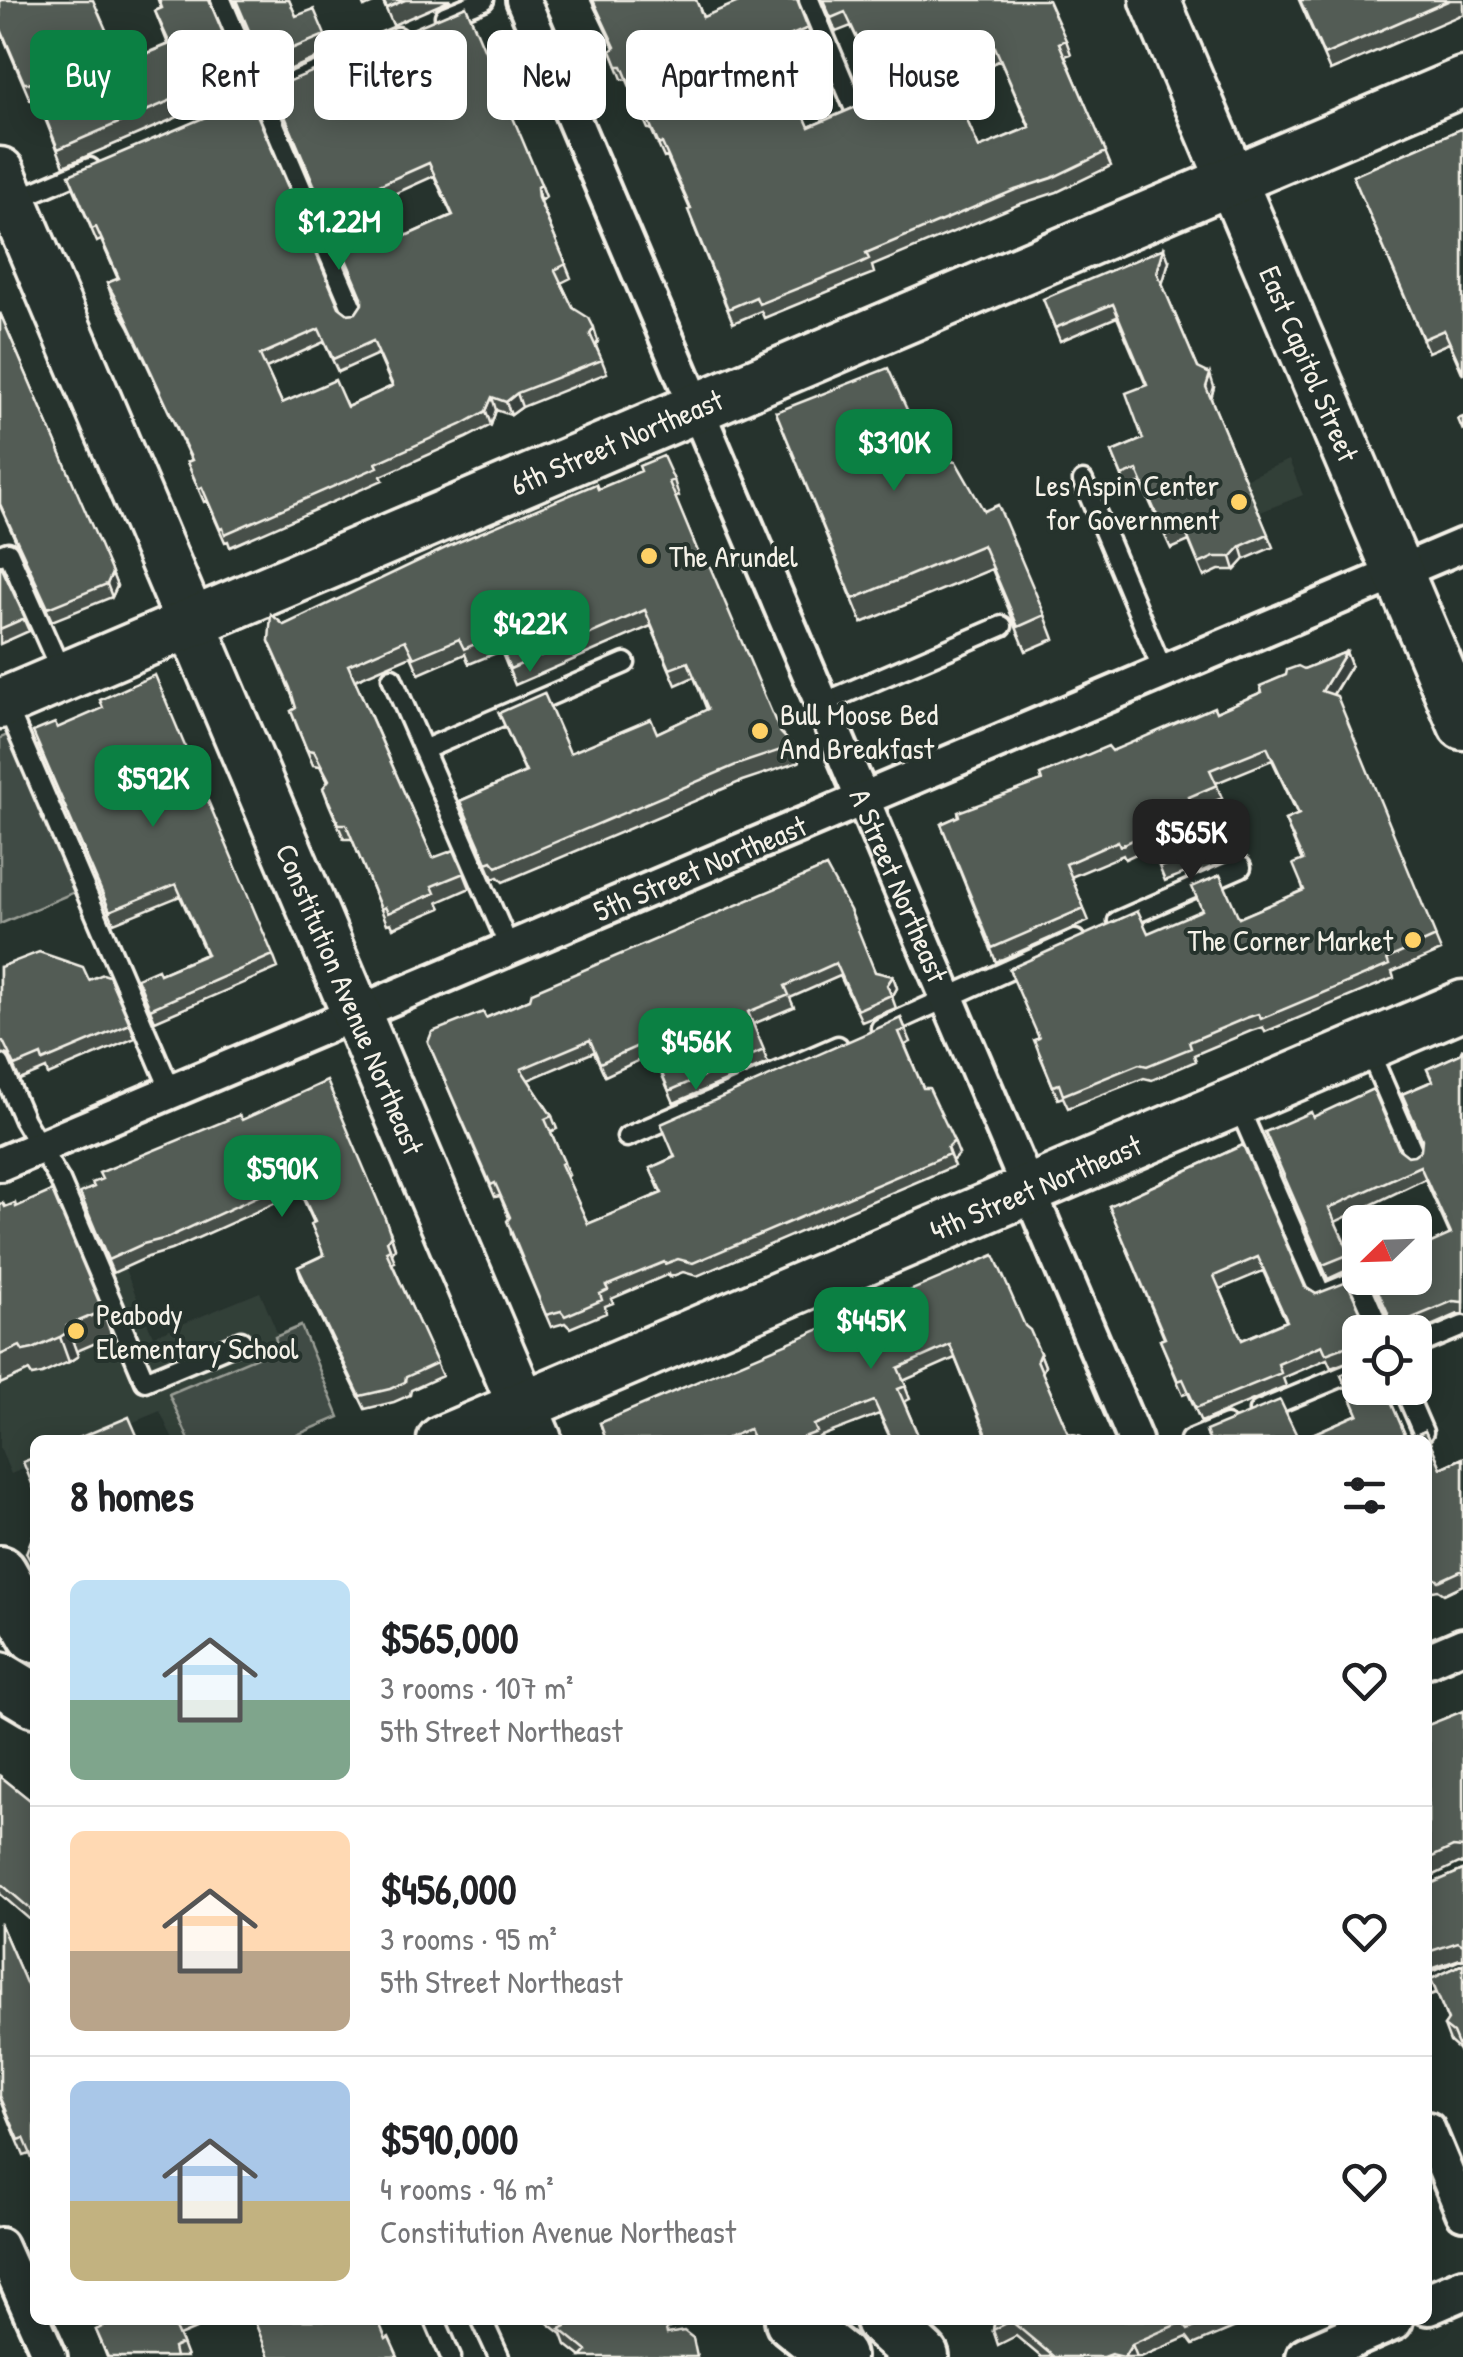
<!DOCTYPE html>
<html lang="en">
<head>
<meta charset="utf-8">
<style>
  :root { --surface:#fff; --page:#f2f2f2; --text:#202124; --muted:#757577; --line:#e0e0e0; --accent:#0b8043 }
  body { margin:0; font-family:"Patrick Hand",sans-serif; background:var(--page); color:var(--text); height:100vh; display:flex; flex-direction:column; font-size:38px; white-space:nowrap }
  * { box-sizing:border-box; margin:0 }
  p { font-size:32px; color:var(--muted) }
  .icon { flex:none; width:55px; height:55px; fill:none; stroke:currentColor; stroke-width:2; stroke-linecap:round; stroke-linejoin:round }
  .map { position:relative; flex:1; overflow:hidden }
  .panel { position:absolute; left:30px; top:1435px; width:1402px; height:890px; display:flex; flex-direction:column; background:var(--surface); border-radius:15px; box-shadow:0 5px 25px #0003 }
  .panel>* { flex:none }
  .guide { position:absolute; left:30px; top:30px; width:1405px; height:90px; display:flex; gap:20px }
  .needle { width:65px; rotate:247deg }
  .tools { position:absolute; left:1342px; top:1205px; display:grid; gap:20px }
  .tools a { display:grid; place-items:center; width:90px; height:90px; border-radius:15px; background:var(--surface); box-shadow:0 5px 25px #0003; font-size:50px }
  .price { position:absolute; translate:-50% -85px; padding:0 22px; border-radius:20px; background:var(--accent); color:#fff; font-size:32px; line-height:65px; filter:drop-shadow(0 2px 5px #0008) }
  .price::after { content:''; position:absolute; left:50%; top:60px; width:30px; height:22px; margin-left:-15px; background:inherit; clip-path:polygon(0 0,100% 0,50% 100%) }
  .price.active { background:#222; color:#fff }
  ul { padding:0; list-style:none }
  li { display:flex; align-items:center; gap:30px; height:250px; padding:0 40px }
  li+li { border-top:2px solid var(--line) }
  li span { display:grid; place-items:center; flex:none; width:280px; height:200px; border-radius:15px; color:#555 }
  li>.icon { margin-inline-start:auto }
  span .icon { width:120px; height:120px; fill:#fffc; stroke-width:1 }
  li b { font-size:42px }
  h2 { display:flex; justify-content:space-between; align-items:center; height:120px; padding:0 40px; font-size:42px }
  .chip { padding:0 35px; border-radius:15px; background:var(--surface); box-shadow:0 5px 25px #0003; font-size:35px; line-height:90px }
  .chip.active { background:var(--accent); color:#fff }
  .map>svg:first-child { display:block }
</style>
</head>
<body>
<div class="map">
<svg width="1463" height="2357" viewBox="0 0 1463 2357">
  <rect width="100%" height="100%" fill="#26332d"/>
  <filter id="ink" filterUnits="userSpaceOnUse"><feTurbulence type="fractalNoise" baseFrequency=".01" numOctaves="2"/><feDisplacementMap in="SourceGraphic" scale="20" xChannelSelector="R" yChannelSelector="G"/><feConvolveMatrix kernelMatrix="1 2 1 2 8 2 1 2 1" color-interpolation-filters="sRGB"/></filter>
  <g filter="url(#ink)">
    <path fill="#333f39" d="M1289,460L1303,495L1170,548L1240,481Z
      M89,1184L153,1336L260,1292L278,1335L301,1326L339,1417L285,1440H173L160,1411L91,1440H35V1464L11,1474L0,1448V1222Z"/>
    <path fill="#414b45" stroke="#9a9e96" stroke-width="2.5" d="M10,734L77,891L0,924V738Z
      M301,1326L339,1417L285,1440H189L169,1394L278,1348L275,1337Z"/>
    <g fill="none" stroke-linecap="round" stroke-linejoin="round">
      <g stroke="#f4f1e8" stroke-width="25">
        <path id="service" d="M221,0L355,315
          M809,0L854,107
          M445,16L484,0
          M229,109L398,37
          M13,201L90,168
          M1083,481L1163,671
          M0,555L8,552L63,676
          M392,678L509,947
          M5,702L171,1091
          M823,703L1002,626
          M423,750L625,663
          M1118,921L1241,867
          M881,1028L1075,940
          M1367,1046L1415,1157
          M0,1064L24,1120L60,1181L145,1381L241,1341
          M1237,1103L1321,1295L1362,1278
          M627,1137L838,1046
          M1358,1279L1381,1332
          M1415,1346L1463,1326
          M1404,1388L1423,1432
          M1259,1411L1360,1369
          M1190,1440L1226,1425
          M1428,1985L1463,1970
          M435,2320L451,2357
          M482,2320L499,2357"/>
      </g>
      <g stroke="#f4f1e8" stroke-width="40">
        <g id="minor">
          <path id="s1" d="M523,0L1135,1440"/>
          <path id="s2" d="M0,1164L1463,545"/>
          <path d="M1428,1660L1463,1645"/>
          <path d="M1428,2129L1463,2213"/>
          <path d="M0,2245L50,2357"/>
        </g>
      </g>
      <g stroke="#f4f1e8" stroke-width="48">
        <path id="tertiary" d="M1428,2304L1463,2289
          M1307,2357L1392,2320"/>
      </g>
      <g stroke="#f4f1e8" stroke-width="55">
        <g id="secondary">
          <path id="s3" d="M1155,0L1463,725"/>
          <path id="s4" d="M0,172L537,1440"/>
          <path id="s5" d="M0,704L1463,82"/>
          <path id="s6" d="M442,1440L1463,1005"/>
        </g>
      </g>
      <g stroke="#f4f1e8" stroke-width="60">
        <path id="primary" d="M0,1573L35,1635
          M0,1679L35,1700
          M792,2320L838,2357
          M882,2320L922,2357"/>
      </g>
      <use href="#service" stroke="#26332d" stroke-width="18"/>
      <use href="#minor" stroke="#26332d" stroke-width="32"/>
      <use href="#tertiary" stroke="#26332d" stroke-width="40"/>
      <use href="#secondary" stroke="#26332d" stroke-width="48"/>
      <use href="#primary" stroke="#26332d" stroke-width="52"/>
    </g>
    <path fill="#474f49" stroke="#f4f1e8" stroke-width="2.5" fill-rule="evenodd" d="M0,0L121,64L168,44L155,11L161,8L158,0H210L245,88L64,166L40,106L36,100H30L0,29Z
      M235,0H289L296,16L325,35L331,52L268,79Z
      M361,0H380L364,7Z
      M382,0H451L393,25Z
      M591,0H696L703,17L797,0L813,42L746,71L759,103L809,127L883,95L851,26L836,32L823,0L1066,40L1071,54L1065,56L1111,166L1057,192L1020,204L872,266L874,273L861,278L764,318L761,311L733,323L693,224L690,209L667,157L664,158L651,129H648L627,80L622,79L611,51L614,48ZM1000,60L1029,127L979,148L952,86Z
      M1299,0H1463V14L1330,71Z
      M329,97L541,184L546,197L541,201L543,208L571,278L561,283L573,308L598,341L596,346L607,373L522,407L511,415L496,410L491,425L466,438L381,476L383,480L230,547L228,541L225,542L207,501L204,502L187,462L191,460L129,326L112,297L107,283L118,279L101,240L97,242L74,189L339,307L348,314L356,313L362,304V299L278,102ZM434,176L452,215L399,239L385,233L372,204ZM324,342L338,372L378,354L392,386L347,407L282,403L266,368Z
      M1463,128V375L1449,343L1428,352L1353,176Z
      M1169,261L1162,284L1198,368L1214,387L1211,399L1273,547L1245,559L1235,570H1219L1204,577L1189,541L1171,549L1141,483L1127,489L1112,452L1143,439L1146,385L1117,317L1060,341L1048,312Z
      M0,313L117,586L112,597L52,621L0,506Z
      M776,412L929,458L984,511L1045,615L1054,639L1026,651L992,569L862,623Z
      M674,480L679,496L675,498L703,564L780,732L793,746L799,762L742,781L503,882L498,877L493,879L460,801L525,772L499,713L570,753L657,733L707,710L694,677L676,685L651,626L515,685L501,651L469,664L465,654L419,674L411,656L355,680L433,858L464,873L470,888L438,902L441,908L393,928L391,923L387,924L352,839H344L329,804L323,788L328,782L320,766L313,765L297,727L291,711L296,708L293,698L269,641L284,625L598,489Z
      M0,566L29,631L0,644Z
      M1346,652L1351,665L1333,695L1441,951L1392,972L1394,978L1265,1032L1263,1027L1251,1031L1194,1055L1196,1061L1152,1080L1144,1078L1068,1108L1063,1097L1058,1099L1039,1053L1038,1038L1148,933L1239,918L1303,891L1302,861L1285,820L1298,815L1272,760L1216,783L1222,798L1195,810L1216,865L1187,878L1185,873L1165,881L1151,847L1125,859L1123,855L1071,877L1089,921L996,962L941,824L1112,751L1216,712L1262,692L1304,669Z
      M57,728L273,955L278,968L155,1021L142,991L160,974L206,954L180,896L114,923L38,745Z
      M826,867L875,972L893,976L897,988L892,997L896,1008L862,1022L840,976L790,998L794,1007L753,1024L768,1063L674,1103L653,1054L605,1076L594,1052L528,1080L552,1116L557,1129L551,1132L569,1175L566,1176L588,1224L661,1193L650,1168L674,1157L901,1018L911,1042L905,1045L923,1088L959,1154L952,1161L954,1166L697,1276L683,1272L670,1277L669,1274L611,1299L613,1303L605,1306L606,1313L570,1328L565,1323L551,1327L511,1234L509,1218L500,1196L495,1197L428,1042L530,999Z
      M0,967L89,980L130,1024L135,1038L48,1075L46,1069L20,1080L8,1055L0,1053Z
      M1463,1048V1315L1458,1314L1415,1333L1360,1332V1357L1331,1368L1327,1359L1283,1378L1286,1386L1201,1422L1188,1393L1183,1395L1160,1340L1164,1338L1109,1206L1243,1145L1305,1287L1368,1328L1376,1331L1385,1327L1387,1315L1372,1278H1415L1450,1235L1425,1179L1335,1222L1354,1267L1328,1279L1265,1132L1313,1117L1399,1149L1408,1156L1414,1155L1421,1150L1422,1141L1402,1094L1432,1081L1427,1069L1460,1054ZM1263,1271L1286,1321L1242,1340L1220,1289Z
      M242,1120L390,1231L395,1248L392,1254L395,1262L392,1263L442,1376L411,1390L410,1395L394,1402L365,1409L302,1280L298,1267L323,1255L314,1223L300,1192L171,1250L148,1257L113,1273L84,1206Z
      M0,1204L5,1207H16L103,1311L112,1336L77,1351L78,1356L69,1362L42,1374L32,1376L29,1371L0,1384Z
      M1025,1326L1040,1353L1045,1366L1042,1372L1068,1433L1081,1436L1082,1440H988L955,1358L903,1381L910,1399L904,1402L920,1440H891L879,1414L819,1437L820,1440H606L600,1423Z
      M1360,1366V1388H1385L1407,1439L1425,1431L1441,1468L1463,1458V1585L1444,1594L1438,1590L1428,1592V1440H1299L1358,1414L1341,1375Z
      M1463,1711V1864L1459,1863L1428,1878V1725Z
      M0,1776L35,1804V1924L0,1894Z
      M1463,1870V1958L1428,1970V1885Z
      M0,1923L33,1999L35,1998V2166L30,2154L24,2156L0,2098Z
      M1463,1964V2059L1458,2049L1450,2042L1444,2026L1448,2021L1431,1979Z
      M98,2320H217L179,2336L187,2357H107L96,2330L101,2328Z
      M544,2320H666L669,2328L581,2357L566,2345L562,2334Z
      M995,2320H1252L1193,2345L1187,2337L1141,2357H1041L1016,2336L998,2345L993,2330Z"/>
    <path fill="#39403c" stroke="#f4f1e8" stroke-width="2.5" d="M541,184L546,197L541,201L543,211L537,188Z
      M1164,248L1169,261L1162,285L1157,272Z
      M594,328L598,341L595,348L590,334Z
      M1210,374L1214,387L1210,400L1206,387Z
      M517,393L522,407L511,415L506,402Z
      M492,397L496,410L491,425L486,411Z
      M1241,546L1245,559L1235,570L1231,557Z
      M112,573L117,586L112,597L107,584Z
      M1346,652L1351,665L1327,704L1322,691Z
      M893,976L897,988L892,997L887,985Z
      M954,1141L959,1154L952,1161L947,1148Z
      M385,1218L395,1248L392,1254L387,1241Z
      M69,1331L78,1356L69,1362L60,1337Z
      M1040,1353L1045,1366L1042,1373L1037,1360Z
      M1132,2344L1137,2357H1124Z"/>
    <path fill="#525c55" stroke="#f4f1e8" stroke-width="2.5" fill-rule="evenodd" d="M0,0H93L121,64L170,44L155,11L162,8L159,0H209L239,71L58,149L34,89L30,83H24L0,27Z
      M236,0H289L296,16L314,9L325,35L262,61Z
      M383,0H405L387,8Z
      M593,0H696L703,17L743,0H797L808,28L740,57L759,103L792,88L809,127L884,95L845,12L831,18L823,0H1048L1066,40L1059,43L1106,152L1052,178L1015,190L866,253L869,259L856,265L759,304L756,297L728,309L688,210L691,209L662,143L659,145L646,115L643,116L622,66H617L611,51L615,47ZM995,47L1030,127L979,148L946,72Z
      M1300,0H1450L1324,55Z
      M466,6L541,184L537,188L538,198L566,264L555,270L573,308L589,318L594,328L590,334L602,360L517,393L506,402L492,397L486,411L461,425L376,463L378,467L225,534L223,528L220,529L202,487L199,489L187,462L192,460L124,313L107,283L119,278L96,227L92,229L69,175L250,98L339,307L348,314L356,313L362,304V297L273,88L316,70L329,97L388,72L377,44ZM429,163L453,215L399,239L395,229L385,233L366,191ZM319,329L333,359L373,341L393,386L347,407L335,380L282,403L260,355Z
      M1463,128V372L1444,330L1423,339L1353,176Z
      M1164,248L1157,272L1198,368L1210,374L1206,387L1268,534L1241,546L1231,557H1214L1199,564L1184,528L1166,536L1137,470L1122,476L1112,452L1143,439L1126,393L1147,385L1113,304L1055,328L1043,299Z
      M0,313L112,573L107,584L48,608L0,504Z
      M888,368L929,458L956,462L984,511L998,505L1045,615L1018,627L983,545L853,599L776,412Z
      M1463,417V431L1458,419Z
      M663,456L674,480L669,482L703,564L708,562L780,732L793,746L736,765L497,867L492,861L487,863L460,801L526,772L499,713L544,693L570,753L651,719L657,733L708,709L688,662L670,669L645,610L510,669L496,635L464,649L459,639L414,658L405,640L348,665L433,858L454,850L464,873L432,886L435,893L388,913L385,907L381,909L346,824H339L323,788L329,780L314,751L307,750L291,711L296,708L290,688L269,641L271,614L284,625L456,543L596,484L598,489L641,471L639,466Z
      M0,566H1L25,618L0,629Z
      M1346,652L1322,691L1337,696L1436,937L1387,959L1389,965L1261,1019L1258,1014L1246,1018L1189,1042L1191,1048L1147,1066L1139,1064L1063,1095L1059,1084L1053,1086L1034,1040L1039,1038L1009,969L1138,911L1148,933L1202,910L1192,887L1220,875L1239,918L1304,890L1293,864L1303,860L1285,820L1299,814L1267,747L1210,770L1217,785L1189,797L1211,851L1182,864L1180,860L1160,867L1146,834L1120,846L1118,841L1066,864L1084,908L992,948L941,824L959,816L958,812L1042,781L1040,775L1108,746L1112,751L1214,707L1216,712L1262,692L1260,686L1286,675L1287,670L1298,666L1304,669Z
      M155,675L273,955L150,1009L137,978L158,969L160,974L207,954L176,884L110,911L33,732L55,723L57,728L103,708L100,700Z
      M826,867L850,910L875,972L893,976L887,985L891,995L857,1010L836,963L785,986L789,995L748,1012L764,1050L669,1091L649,1041L600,1063L590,1040L521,1069L552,1116L545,1119L564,1162L561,1164L588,1224L662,1193L650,1168L675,1157L661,1124L901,1018L906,1030L899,1032L923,1088H929L954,1141L947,1148L949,1154L693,1263L678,1259L665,1264L664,1262L606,1286L608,1290L600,1294L602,1300L565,1316L561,1311L546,1315L507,1221L510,1217L495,1183L491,1185L428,1042L432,1032L483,1012L486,1018L530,999L532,992Z
      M39,952L83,967L89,980L103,974L109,976L130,1024L43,1061L41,1055L15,1066L3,1041L0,1040V967Z
      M1463,1048V1302L1453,1301L1379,1332H1360V1346L1356,1343L1326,1354L1322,1345L1278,1364L1281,1373L1196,1408L1183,1379L1178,1381L1160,1340L1165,1338L1109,1206L1243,1145L1305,1287L1316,1294L1347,1282L1368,1328L1376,1331L1385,1327L1388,1313L1372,1278H1415V1250L1451,1234L1420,1166L1329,1208L1350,1254L1323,1265L1265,1132L1311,1112L1313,1117L1373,1089L1399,1149L1408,1156L1414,1155L1421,1150L1422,1139L1402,1094L1433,1081L1427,1069L1460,1054ZM1258,1257L1287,1321L1242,1340L1214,1276Z
      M327,1081L385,1218L391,1235L387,1241L390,1249L386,1251L437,1363L406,1377L405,1382L390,1389L360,1396L298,1267L324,1255L311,1224L315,1222L295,1179L167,1238L143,1244L108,1260L80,1193L94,1187L92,1183L102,1179L99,1173L239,1115L242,1120Z
      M52,1191L103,1311L67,1326L69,1331L60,1337L33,1349L23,1351L20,1346L0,1355V1204L3,1203L5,1207L15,1203L16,1207Z
      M994,1255L1025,1326L1030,1330L1040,1353L1037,1360L1068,1433L1081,1436L1079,1440H989L950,1345L898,1368L906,1386L898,1389L920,1440H892L874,1401L814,1425L817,1432L796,1440H754L749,1429L723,1440H606L600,1423Z
      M1360,1366V1388H1385L1407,1439L1425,1431L1441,1468L1463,1458V1570L1439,1581L1433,1577L1428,1578V1440H1299L1358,1414L1341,1375Z
      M1280,1400L1299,1440H1209L1206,1431Z
      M129,1417L139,1440H74Z
      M35,1457V1491L23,1462Z
      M35,1530V1569L26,1553Z
      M1463,1711V1848L1453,1847L1428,1859V1725Z
      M0,1776L35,1804V1913L0,1883Z
      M1463,1870V1945L1458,1942L1428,1952V1885Z
      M0,1923L33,1999L35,1998V2164L24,2138L19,2140L0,2096Z
      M1463,1964V2057L1453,2033L1444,2026L1448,2020L1431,1979Z
      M99,2320H174L172,2321L182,2344L173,2348L175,2357H108L96,2330L102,2327Z
      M254,2320H378L386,2339L389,2337L398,2357H269Z
      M558,2320H664L667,2334L684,2331L693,2338L697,2357H581L587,2351L560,2329L566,2326Z
      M995,2320H1212L1188,2330L1182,2322L1132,2344L1124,2357L1111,2354L1103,2357H1054L1011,2321L993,2330Z"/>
  </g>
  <g fill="#ffd166" stroke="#26332d" stroke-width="4">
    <circle cx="1239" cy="502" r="10"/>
    <circle cx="649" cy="556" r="10"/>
    <circle cx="760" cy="731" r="10"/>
    <circle cx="1413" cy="940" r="10"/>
    <circle cx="76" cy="1331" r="10"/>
  </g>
  <g text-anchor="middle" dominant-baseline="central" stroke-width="8" stroke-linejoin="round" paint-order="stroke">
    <g font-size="30" fill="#f4f1e8" stroke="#26332d">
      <text stroke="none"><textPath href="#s3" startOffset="395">East Capitol Street</textPath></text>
      <text stroke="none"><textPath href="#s5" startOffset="670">6th Street Northeast</textPath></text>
      <text stroke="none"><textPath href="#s2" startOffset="760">5th Street Northeast</textPath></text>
      <text stroke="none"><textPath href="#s1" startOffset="962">A Street Northeast</textPath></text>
      <text stroke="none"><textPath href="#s4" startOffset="898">Constitution Avenue Northeast</textPath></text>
      <text stroke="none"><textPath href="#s6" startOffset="645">4th Street Northeast</textPath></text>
    </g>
    <g font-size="30" fill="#f4f1e8" stroke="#26332d" text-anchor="start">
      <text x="1219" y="485" text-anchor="end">Les Aspin Center<tspan x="1219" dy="34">for Government</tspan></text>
      <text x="669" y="556">The Arundel</text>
      <text x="780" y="714">Bull Moose Bed<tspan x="780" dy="34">And Breakfast</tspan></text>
      <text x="1393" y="940" text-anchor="end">The Corner Market</text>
      <text x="96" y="1314">Peabody<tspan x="96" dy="34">Elementary School</tspan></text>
    </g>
  </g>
</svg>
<div class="tools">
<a><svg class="needle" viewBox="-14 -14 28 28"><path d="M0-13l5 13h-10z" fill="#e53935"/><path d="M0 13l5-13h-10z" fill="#757577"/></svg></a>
<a><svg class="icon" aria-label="locate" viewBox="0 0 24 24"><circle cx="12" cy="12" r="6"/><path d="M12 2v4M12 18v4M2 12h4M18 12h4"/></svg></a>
</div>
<b class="price" style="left:339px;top:273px">$1.22M</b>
<b class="price" style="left:894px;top:494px">$310K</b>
<b class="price" style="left:530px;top:675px">$422K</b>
<b class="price" style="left:153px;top:830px">$592K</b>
<b class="price active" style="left:1191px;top:884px">$565K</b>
<b class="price" style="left:696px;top:1093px">$456K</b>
<b class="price" style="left:282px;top:1220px">$590K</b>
<b class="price" style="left:871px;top:1372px">$445K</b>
<div class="guide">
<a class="chip active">Buy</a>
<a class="chip">Rent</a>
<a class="chip">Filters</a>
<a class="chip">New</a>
<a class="chip">Apartment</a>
<a class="chip">House</a>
</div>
<section class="panel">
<h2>8 homes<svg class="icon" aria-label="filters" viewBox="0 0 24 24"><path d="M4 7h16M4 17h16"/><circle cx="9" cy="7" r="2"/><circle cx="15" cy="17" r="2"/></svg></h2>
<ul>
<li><span style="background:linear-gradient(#bfe0f5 60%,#7fa58c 0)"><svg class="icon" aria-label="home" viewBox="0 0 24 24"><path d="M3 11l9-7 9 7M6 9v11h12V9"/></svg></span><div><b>$565,000</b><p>3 rooms · 107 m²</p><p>5th Street Northeast</p></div><svg class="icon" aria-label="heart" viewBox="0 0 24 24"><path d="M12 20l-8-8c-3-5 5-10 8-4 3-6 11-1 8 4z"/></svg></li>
<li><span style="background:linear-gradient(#ffd9b3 60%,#b9a48a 0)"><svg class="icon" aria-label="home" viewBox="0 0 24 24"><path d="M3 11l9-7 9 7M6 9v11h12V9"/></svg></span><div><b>$456,000</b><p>3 rooms · 95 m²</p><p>5th Street Northeast</p></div><svg class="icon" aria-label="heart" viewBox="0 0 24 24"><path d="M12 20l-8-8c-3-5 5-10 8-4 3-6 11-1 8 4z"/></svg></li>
<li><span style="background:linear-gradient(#a9c7e8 60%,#c2b280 0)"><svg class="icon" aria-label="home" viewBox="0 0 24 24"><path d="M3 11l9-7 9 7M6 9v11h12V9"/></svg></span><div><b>$590,000</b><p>4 rooms · 96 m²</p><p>Constitution Avenue Northeast</p></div><svg class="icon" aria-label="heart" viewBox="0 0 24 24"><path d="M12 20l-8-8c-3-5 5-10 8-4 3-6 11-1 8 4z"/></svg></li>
</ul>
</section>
</div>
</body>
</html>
